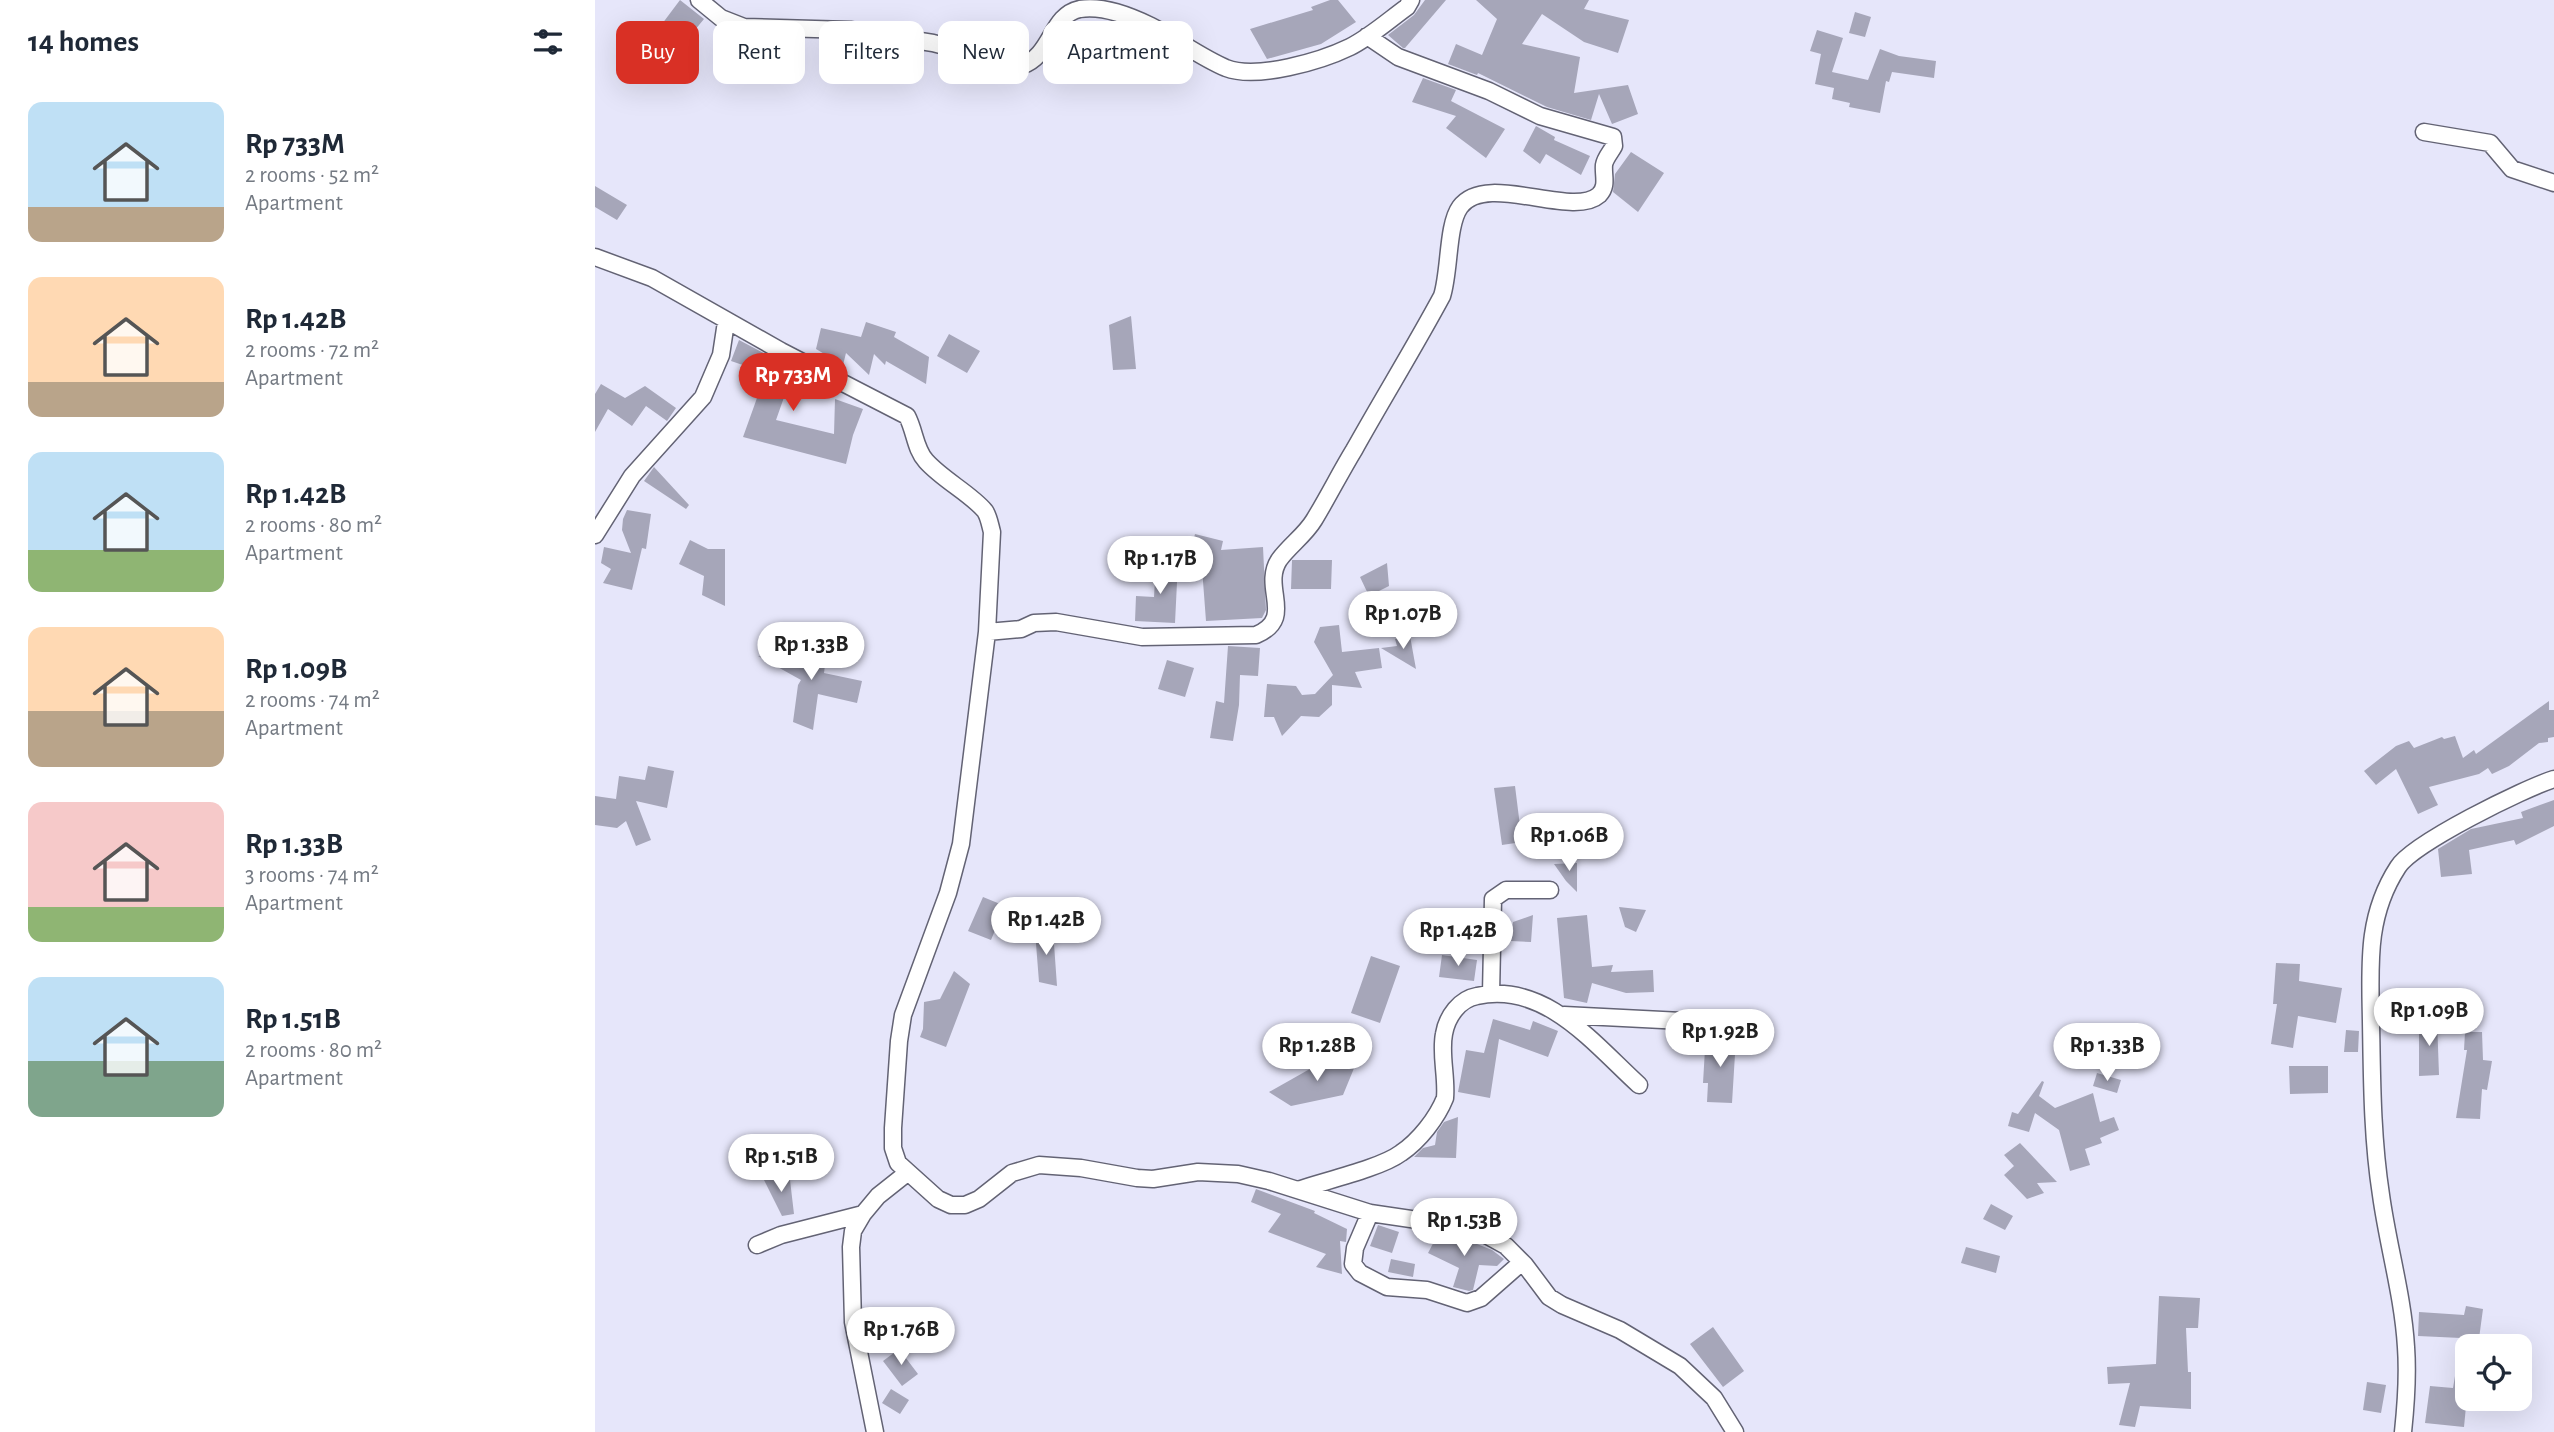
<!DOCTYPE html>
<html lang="en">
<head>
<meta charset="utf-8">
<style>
  :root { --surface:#fff; --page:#f2f2f3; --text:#1f2937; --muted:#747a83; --accent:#d93025 }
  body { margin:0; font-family:"Alegreya Sans",sans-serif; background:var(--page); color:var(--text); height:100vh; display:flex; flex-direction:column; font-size:26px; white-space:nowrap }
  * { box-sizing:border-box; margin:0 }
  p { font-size:23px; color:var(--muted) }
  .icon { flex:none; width:38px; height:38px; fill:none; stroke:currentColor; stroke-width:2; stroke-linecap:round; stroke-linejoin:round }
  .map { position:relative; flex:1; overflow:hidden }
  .side { display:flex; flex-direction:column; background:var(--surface); width:595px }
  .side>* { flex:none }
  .top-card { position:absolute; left:21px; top:21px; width:665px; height:63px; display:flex; gap:14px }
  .fabs { position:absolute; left:1860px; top:1334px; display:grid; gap:14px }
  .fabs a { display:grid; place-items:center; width:77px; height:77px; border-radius:14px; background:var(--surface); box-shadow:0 7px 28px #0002; font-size:35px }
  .price { position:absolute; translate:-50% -60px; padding:0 16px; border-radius:24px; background:#fff; color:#222; font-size:23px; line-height:46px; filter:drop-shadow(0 2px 4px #0008) }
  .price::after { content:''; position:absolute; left:50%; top:42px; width:21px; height:16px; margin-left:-10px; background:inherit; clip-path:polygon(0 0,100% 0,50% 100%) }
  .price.on { background:var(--accent); color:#fff }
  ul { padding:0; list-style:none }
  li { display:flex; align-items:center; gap:21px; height:175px; padding:0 28px }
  li span { display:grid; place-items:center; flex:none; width:196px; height:140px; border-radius:14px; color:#555 }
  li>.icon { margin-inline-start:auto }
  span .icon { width:84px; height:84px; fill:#fffc; stroke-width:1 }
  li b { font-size:30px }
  h2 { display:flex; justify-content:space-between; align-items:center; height:84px; padding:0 28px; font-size:30px }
  .pill { padding:0 24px; border-radius:14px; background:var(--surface); box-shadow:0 7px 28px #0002; font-size:24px; line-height:63px }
  .pill.on { background:var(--accent); color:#fff }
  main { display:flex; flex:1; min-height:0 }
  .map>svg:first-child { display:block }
</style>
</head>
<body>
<main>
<section class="side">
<h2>14 homes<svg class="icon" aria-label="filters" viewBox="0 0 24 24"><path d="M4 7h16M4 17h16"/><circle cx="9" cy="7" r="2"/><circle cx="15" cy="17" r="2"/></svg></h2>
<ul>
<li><span style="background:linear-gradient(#bfe0f5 75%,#b9a48a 0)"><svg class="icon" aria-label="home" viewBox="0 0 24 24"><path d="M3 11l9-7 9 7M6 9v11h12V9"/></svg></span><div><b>Rp 733M</b><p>2 rooms · 52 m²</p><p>Apartment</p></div></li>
<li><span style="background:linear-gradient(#ffd9b3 75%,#b9a48a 0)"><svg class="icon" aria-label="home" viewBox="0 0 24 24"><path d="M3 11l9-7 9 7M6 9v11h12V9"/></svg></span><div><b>Rp 1.42B</b><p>2 rooms · 72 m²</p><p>Apartment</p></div></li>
<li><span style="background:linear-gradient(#bfe0f5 70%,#8fb573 0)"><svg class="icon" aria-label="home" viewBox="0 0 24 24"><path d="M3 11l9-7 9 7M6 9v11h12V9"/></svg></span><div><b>Rp 1.42B</b><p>2 rooms · 80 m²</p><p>Apartment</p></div></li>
<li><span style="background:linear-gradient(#ffd9b3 60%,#b9a48a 0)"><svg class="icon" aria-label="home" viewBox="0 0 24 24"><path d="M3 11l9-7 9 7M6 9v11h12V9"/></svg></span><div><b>Rp 1.09B</b><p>2 rooms · 74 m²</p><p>Apartment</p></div></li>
<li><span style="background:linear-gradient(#f6c9c9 75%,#8fb573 0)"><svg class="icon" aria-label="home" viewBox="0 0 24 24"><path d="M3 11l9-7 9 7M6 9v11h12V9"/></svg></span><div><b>Rp 1.33B</b><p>3 rooms · 74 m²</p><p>Apartment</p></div></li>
<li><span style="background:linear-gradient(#bfe0f5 60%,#7fa58c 0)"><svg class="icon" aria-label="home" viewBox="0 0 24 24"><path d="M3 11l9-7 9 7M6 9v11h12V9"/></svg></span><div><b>Rp 1.51B</b><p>2 rooms · 80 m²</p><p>Apartment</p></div></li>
</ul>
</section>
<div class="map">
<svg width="1959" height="1432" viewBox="0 0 1959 1432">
  <rect width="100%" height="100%" fill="#e6e6fa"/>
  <path fill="#a6a6b9" d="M85,0L109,19L76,59L84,68L65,80L28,34L46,22L58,36Z
    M735,0H743L761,22L726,44L672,59L655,29L718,10L716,7Z
    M830,0H851L810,48H808L793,35L819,15Z
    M881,0H994L989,9L1034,20L1023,53L989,42L947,14L927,44L985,57L979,93L1033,85L1043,114L1017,124L1004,94L996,120L952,107L883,73L882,75L853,64L861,44L887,55L902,19Z
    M1260,12L1276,17L1270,37L1254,33Z
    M1222,30L1248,38L1237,72L1273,80L1285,49L1304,56L1341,61L1339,78L1297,72L1294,82L1291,81L1285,113L1254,107L1255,103L1237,99L1239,88L1220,84L1226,54L1215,51Z
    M828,78L861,90L856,101L910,129L891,158L851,128L861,116L817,102Z
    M941,126L960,137L959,140L995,156L986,175L951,154L945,164L928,151Z
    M1036,152L1069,173L1043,212L1018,192L1020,174Z
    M0,186L32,205L22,220L0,207Z
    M536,316L541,369L518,370L514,325Z
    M271,322L301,332L299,337L334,357L331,384L291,361L290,365L279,354L274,375L251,353L248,365L221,349L226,328L266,337Z
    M354,334L385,351L372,373L342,356Z
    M144,340L199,369L181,420L239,434L240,399L268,409L258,435L251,464L148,437L171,373L136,361Z
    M6,384L30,398L50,386L81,408L72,421L51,406L37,426L13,409L0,432V394Z
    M59,467L94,505L91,509L49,481Z
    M32,510L56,514L51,549L47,548L37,590L8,583L16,569L6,563L9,547L36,553L27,530L28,519Z
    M600,534L628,541L626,550L668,547L671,610L667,618L611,621L607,568L592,564Z
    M95,540L113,549H130V606L107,595L109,576L84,564Z
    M697,560H737L736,589H696Z
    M561,561L583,562L580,623L540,621L541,596L559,597Z
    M792,563L794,586L774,596L765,577Z
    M744,625L747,652L784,648L787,668L760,672L767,688L737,685V705L724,717L706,716L687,736L679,717H669L672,684L701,686L707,695L720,694L738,675L719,642L725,627Z
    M190,635L209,646L201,660L230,665L229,673L267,681L262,703L223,694L218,730L198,722L203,685L206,680L163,656L178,657Z
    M815,636L821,669L786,648L802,646L800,639Z
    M633,646L665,648L663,676L645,675L644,705L638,741L615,738L621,701L629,703Z
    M572,660L599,668L590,697L563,689Z
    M1954,701V710H1959V737L1953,738V742L1944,743L1914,766L1897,774L1893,768L1884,774L1834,787L1843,805L1823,814L1801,769L1781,785L1769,771L1801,746L1814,741L1819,748L1847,737L1849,739L1860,736L1868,758L1879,750L1881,754Z
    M53,766L79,771L72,808L41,801L56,840L41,846L31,821L22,828L0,825V796L21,799L24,776L50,780Z
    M920,786L927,842L907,845L899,788Z
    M1959,800V826L1921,845L1919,840L1874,850L1877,874L1846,877L1843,849L1876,829L1928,818L1926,812Z
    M982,863V892L971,881L959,864Z
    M388,897L410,906L396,940L373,931Z
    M1024,907L1051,910L1041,932L1030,927Z
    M938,915L936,942L916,941L918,922Z
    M992,915L997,967L1018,965L1016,972L1058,970L1059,992L1031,993L997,983L992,1003L969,998L962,918Z
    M458,930L462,986L444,982L440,931Z
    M847,955L882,960L879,981L844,977Z
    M776,956L805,966L785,1023L756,1013Z
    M1681,963L1705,964L1704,981L1747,988L1741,1023L1703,1016L1698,1048L1676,1044L1682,1004H1678Z
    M359,971L375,984L351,1047L325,1037L328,1029L329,1002L345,999Z
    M898,1019L935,1030L938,1021L963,1031L953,1057L904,1039L895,1098L863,1092L871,1050L889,1053Z
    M1842,1019L1844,1075L1824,1076V1020Z
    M1751,1030L1764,1031L1763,1052H1749Z
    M1870,1032H1887L1888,1060L1897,1061L1892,1090L1887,1089L1885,1119L1861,1118L1872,1050H1869Z
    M1117,1035L1141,1038L1137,1103L1112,1102L1113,1083H1108L1110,1049L1116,1050Z
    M736,1057L762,1061L748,1095L696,1106L674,1092Z
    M1694,1066H1733V1093L1695,1094Z
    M1502,1073L1526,1080L1522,1093L1498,1086Z
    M1447,1081L1449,1082L1444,1096L1460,1108L1498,1093L1505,1122L1519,1117L1524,1130L1505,1138L1507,1143L1490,1149L1495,1165L1475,1171L1464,1130L1440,1113L1434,1132L1413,1126L1417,1112L1423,1114Z
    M863,1117L861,1158L819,1157L828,1148L840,1145L842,1132L849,1122Z
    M1425,1143L1462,1182L1442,1183L1449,1193L1432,1199L1409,1175L1419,1166L1409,1155Z
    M167,1176L195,1180L199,1214L187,1216Z
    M661,1189L720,1211L719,1213L752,1229L751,1242L745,1241L747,1274L721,1267L731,1254L673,1232L686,1214L656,1202Z
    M857,1198L915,1209L911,1228L854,1214Z
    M1396,1204L1418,1216L1410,1230L1388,1219Z
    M783,1225L804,1232L797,1253L775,1246Z
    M843,1234L862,1236L897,1250L909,1259L902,1266L884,1265L878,1290L874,1291L858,1287L864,1268L833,1253Z
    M1371,1247L1405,1256L1401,1273L1366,1263Z
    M796,1259L820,1264L818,1277L793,1272Z
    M1564,1296L1605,1298L1603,1328H1591L1593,1372H1596V1409L1545,1406L1540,1427L1524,1425L1535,1383L1513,1384L1512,1367L1561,1364Z
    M1871,1306L1888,1309L1883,1346H1865L1866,1338L1823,1336L1824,1312L1869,1315Z
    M1118,1327L1149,1371L1128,1387L1095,1344Z
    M1865,1346L1872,1347V1396L1869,1427L1830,1423L1835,1386L1858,1388Z
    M304,1349L323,1374L307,1386L288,1361Z
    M1772,1382L1791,1385L1786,1413L1768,1410Z
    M296,1389L314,1400L305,1414L287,1403Z"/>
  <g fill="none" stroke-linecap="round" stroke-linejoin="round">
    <g stroke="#636374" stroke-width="19">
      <path id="street" d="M104,0L126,18L149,27L255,30L338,43L426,66C458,55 455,15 485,9C508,5 535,16 556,26C582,39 605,57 631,68C662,80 726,61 755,47C775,37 794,20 812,7L816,0
        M1829,132L1895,143L1917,169L1959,183
        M0,257L57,278L186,351L312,416C320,431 320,449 331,461C348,480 376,494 390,511C394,517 395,525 397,532L392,632L366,844L353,893L308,1015L304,1041L298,1128V1148L303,1163L343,1199L356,1205H370L384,1199L417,1173L444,1165L486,1168L542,1178L558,1179L603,1172L643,1174L674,1181L775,1213L870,1227L891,1235L911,1246L930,1265L954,1297L967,1305L1025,1330L1085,1366L1119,1398L1140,1432
        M0,535L37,476L108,397L126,355L131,322
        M392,632L426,629L439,623L461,622L547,637L661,635C701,618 666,588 684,560C694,546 710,535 719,520C733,497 745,473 759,450C788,398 819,348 847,296C855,271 852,225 865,207C891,171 977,219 1004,195C1013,186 1008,176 1009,165C1010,158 1016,152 1019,146L1018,137L945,116L894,91L803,57L772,36
        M896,994L898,899L911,890H955
        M969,1015L1087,1021L1141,1028
        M703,1190C729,1181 786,1168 806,1153C824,1141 842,1118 850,1098C852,1077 845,1054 849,1034C852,1016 865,999 882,996C950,981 999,1044 1044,1085
        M775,1213L760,1248L758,1264L765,1273L792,1287L832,1290L872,1303L886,1298L927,1262
        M162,1245L186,1235L268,1214
        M280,1432L258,1322L256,1247L258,1231L268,1214L283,1196L312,1173
        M1808,1432C1811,1404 1813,1375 1811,1347C1808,1296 1793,1246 1786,1195C1777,1137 1777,1079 1776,1021C1775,965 1771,916 1803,867C1818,843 1930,788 1959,779"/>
    </g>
    <use href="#street" stroke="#fff" stroke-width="16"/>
  </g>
</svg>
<div class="fabs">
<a><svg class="icon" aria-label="locate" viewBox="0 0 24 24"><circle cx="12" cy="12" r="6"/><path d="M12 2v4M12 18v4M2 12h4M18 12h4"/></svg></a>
</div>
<b class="price on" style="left:198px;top:413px">Rp 733M</b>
<b class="price" style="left:565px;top:596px">Rp 1.17B</b>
<b class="price" style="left:808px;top:651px">Rp 1.07B</b>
<b class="price" style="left:216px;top:682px">Rp 1.33B</b>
<b class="price" style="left:974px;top:873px">Rp 1.06B</b>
<b class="price" style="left:451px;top:957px">Rp 1.42B</b>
<b class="price" style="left:863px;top:968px">Rp 1.42B</b>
<b class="price" style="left:1834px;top:1048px">Rp 1.09B</b>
<b class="price" style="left:1125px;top:1069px">Rp 1.92B</b>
<b class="price" style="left:722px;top:1083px">Rp 1.28B</b>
<b class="price" style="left:1512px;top:1083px">Rp 1.33B</b>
<b class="price" style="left:186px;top:1194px">Rp 1.51B</b>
<b class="price" style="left:869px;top:1258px">Rp 1.53B</b>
<b class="price" style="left:306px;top:1367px">Rp 1.76B</b>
<div class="top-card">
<a class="pill on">Buy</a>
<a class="pill">Rent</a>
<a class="pill">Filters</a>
<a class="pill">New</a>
<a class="pill">Apartment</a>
</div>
</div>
</main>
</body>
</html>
